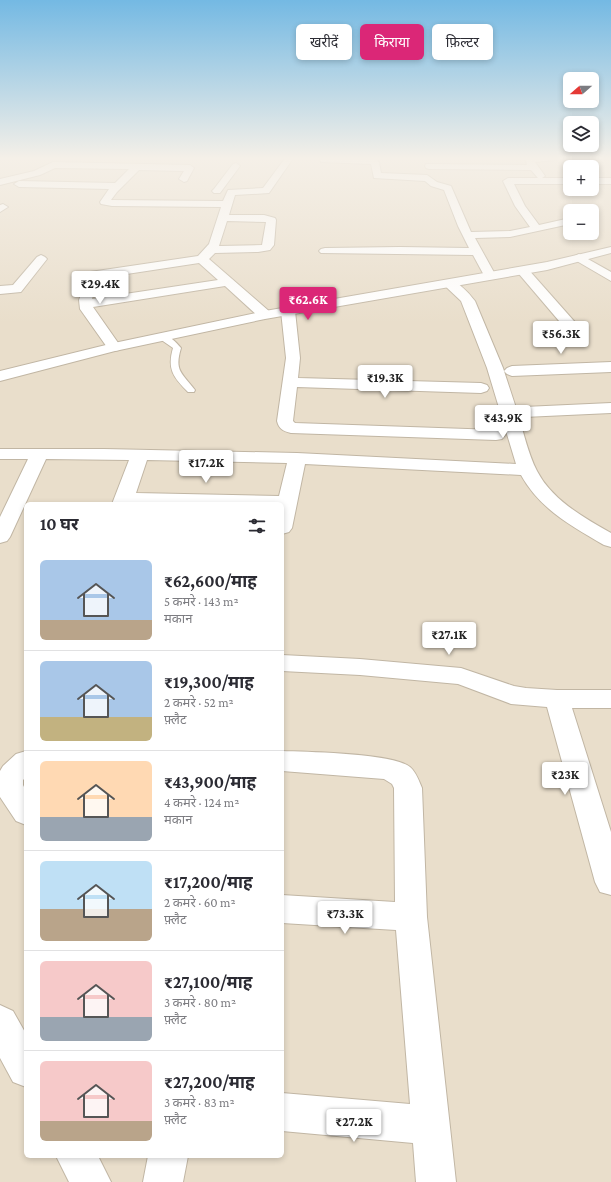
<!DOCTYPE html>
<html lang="hi">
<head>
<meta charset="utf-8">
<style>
  :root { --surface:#fff; --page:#f2f2f3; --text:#2b2b33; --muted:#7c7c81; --line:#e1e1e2; --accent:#db2777 }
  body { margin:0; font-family:"Crimson Pro","Noto Sans Devanagari",serif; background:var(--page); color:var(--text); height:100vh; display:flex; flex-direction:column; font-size:15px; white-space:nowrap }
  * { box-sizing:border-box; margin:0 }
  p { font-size:13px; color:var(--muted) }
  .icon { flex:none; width:22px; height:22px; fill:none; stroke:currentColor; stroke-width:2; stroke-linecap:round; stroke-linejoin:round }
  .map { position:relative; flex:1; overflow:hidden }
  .details { position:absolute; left:24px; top:502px; width:260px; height:656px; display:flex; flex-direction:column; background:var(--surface); border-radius:6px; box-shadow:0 2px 6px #0003 }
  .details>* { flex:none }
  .hud { position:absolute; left:296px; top:24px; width:255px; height:36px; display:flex; gap:8px }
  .needle { width:26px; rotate:250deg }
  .tools { position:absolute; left:563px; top:72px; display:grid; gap:8px }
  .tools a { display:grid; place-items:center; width:36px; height:36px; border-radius:6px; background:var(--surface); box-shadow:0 2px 6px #0003; font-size:20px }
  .price { position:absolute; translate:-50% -34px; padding:0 9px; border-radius:4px; background:#fff; color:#222; font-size:13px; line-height:26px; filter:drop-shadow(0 1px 2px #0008) }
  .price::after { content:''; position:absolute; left:50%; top:24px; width:12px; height:9px; margin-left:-6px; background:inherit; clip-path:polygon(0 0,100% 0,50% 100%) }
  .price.selected { background:var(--accent); color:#fff }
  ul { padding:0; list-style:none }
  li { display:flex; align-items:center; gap:12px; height:100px; padding:0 16px }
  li+li { border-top:1px solid var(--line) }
  li span { display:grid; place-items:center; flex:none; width:112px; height:80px; border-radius:6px; color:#555 }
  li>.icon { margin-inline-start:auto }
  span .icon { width:48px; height:48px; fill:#fffc; stroke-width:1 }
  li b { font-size:17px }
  h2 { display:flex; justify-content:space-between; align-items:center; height:48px; padding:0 16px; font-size:17px }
  .pill { padding:0 14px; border-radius:6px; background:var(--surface); box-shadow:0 2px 6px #0003; font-size:14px; line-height:36px }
  .pill.selected { background:var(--accent); color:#fff }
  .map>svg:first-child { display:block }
</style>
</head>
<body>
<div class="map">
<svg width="611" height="1182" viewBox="0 0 611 1182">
  <rect width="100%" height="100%" fill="#e9decb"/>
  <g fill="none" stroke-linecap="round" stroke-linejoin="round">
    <g stroke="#c1b6a4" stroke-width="2">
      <path id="lane" d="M160,335C169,334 176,342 181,348C174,371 182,373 195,390L194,392H188C173,377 167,369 173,348L160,339Z"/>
    </g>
    <g stroke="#c1b6a4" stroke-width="2">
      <path id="street" d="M286,157H294L269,193L235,195L229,215H264L275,218L276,220L274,245L270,250L258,252L215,253L209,259L270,312L272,315L270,318H260L225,286L93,307L121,347L119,350L114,351L109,350L80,309L79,300L83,289H93L94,292L92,299L218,280L199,263L94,279L90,278L88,275L90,272L198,256L209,244L221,207L112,206L101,204L100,202L109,189L19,187L14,184L19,181L115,183L129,169L55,168L40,175L0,185V179L34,171L53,162L190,165L194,168L187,181L184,182L179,179L184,171L139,170L117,192L111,200L223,201L228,190L263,188ZM227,221L266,222L262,245L219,246Z
        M324,157H364L363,159H375L379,162L381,173L427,175L437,182L451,186L471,232L510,231L530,227L515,206L503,181L508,178H538L531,170L429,169L426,168L425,166L426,164L527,165L526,161L527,159L535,157H559L555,160L535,162L545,176L542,178H570V184H514L525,206L539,225L570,218V224L510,237L475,238L496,276L494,279H486L473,255L321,253L319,251L321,249L325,248L400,247L469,248L458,226L444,190L431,186L425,181L374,178L371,164L321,162L320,160L321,158Z
        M236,163L240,166L220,193H214L212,191L214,189L233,164Z
        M592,178H611V184H592Z
        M3,204L8,207L0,212V205Z
        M579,254L611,272V281L575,260L573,258L575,256Z
        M41,255L45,257L47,259L21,292L0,294V286L13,285L37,257Z
        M523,267L527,268L581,329L583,332L581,335L576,336L571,335L519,274L517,271L519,268Z
        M449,280C460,283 468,292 475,301L503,368L517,411L518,409L524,407L611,403V413L524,417L518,415C524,433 528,454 537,471C552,500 583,517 611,533V547L604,545C571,526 540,509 521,475L305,464L292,528L289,532L282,534V504H112L129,460L46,459L10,537L7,541L0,543V517L28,459H0V449H104L297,453L516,464L487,368L461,301L443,284L445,281ZM147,460L287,463L279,496L136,493Z
        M288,307L293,308L295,311L300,358L298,378L481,383L487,385L489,388L487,391L481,393L297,387L293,421L295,423L496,430L502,431L505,435L502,439L496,440L291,433C283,431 279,429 277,421L286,358L281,311L283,308Z
        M611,362V372L512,376L507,374L504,371L507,368L512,366Z
        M282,655L360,659L461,668L514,686L526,688L557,690H611V708H572L611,832V895L600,892L595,882L547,707L511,704L458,684L360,675L282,671Z
        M26,751V777L23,780V785L26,791V825L16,821L0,797V771L3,766L16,754Z
        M282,751C308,752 392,753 410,767C416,772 419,781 422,788L427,917L456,1182H416L413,1143L282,1131V1093L410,1104L396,930L282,923V895L395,902L394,788L392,784L384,779L282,771Z
        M0,1005L13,1011L26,1034V1087L13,1082L0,1058Z
        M56,1156H98L111,1182H69Z
        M148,1156H188L183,1182H143Z"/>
    </g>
    <g stroke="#c1b6a4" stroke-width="2">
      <path id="secondary" d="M611,247V253L547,270L265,319L115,351L0,381V371L114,343L265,311L547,262Z"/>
    </g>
    <use href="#lane" fill="#fff" fill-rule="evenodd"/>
    <use href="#street" fill="#fff" fill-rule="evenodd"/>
    <use href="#secondary" fill="#fff" fill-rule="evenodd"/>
  </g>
  <linearGradient id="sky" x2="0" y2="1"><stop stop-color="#74b9e3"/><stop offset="0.49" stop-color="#f5f0e8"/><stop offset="1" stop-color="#f5f0e8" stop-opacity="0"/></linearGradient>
  <rect width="611" height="323" fill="url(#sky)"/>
</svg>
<div class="tools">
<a><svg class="needle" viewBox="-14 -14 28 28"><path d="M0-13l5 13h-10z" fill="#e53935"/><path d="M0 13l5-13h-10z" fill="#7c7c81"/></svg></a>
<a><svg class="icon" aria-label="layers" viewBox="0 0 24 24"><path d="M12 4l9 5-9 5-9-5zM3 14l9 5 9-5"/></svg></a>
<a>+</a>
<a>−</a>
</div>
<b class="price" style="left:100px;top:305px">₹29.4K</b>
<b class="price selected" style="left:308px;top:321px">₹62.6K</b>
<b class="price" style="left:561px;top:355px">₹56.3K</b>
<b class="price" style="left:385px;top:399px">₹19.3K</b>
<b class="price" style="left:503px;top:439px">₹43.9K</b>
<b class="price" style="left:206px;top:484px">₹17.2K</b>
<b class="price" style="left:449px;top:656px">₹27.1K</b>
<b class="price" style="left:565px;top:796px">₹23K</b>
<b class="price" style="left:345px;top:935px">₹73.3K</b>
<b class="price" style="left:354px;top:1143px">₹27.2K</b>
<div class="hud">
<a class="pill">खरीदें</a>
<a class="pill selected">किराया</a>
<a class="pill">फ़िल्टर</a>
</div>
<section class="details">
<h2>10 घर<svg class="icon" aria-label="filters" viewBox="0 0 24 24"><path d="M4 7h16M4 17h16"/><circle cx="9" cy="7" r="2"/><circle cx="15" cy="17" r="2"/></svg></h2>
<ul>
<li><span style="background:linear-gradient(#a9c7e8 75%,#b9a48a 0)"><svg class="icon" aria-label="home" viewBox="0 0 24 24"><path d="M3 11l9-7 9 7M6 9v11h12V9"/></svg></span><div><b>₹62,600/माह</b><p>5 कमरे · 143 m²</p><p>मकान</p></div></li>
<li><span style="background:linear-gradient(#a9c7e8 70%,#c2b280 0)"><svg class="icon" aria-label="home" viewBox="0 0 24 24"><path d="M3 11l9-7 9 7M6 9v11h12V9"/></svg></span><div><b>₹19,300/माह</b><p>2 कमरे · 52 m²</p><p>फ़्लैट</p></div></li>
<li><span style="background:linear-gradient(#ffd9b3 70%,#9aa5b1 0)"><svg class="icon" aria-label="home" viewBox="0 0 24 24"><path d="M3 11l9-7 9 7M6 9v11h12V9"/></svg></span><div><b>₹43,900/माह</b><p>4 कमरे · 124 m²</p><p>मकान</p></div></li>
<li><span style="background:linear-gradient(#bfe0f5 60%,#b9a48a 0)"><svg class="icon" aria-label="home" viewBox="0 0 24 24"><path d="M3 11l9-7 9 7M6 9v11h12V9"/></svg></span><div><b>₹17,200/माह</b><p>2 कमरे · 60 m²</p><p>फ़्लैट</p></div></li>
<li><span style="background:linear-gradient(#f6c9c9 70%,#9aa5b1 0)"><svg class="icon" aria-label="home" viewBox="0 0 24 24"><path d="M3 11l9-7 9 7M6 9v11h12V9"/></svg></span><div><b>₹27,100/माह</b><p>3 कमरे · 80 m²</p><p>फ़्लैट</p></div></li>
<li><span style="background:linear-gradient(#f6c9c9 75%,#b9a48a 0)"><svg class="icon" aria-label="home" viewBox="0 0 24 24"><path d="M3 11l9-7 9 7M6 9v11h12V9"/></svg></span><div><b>₹27,200/माह</b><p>3 कमरे · 83 m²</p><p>फ़्लैट</p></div></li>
</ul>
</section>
</div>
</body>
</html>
